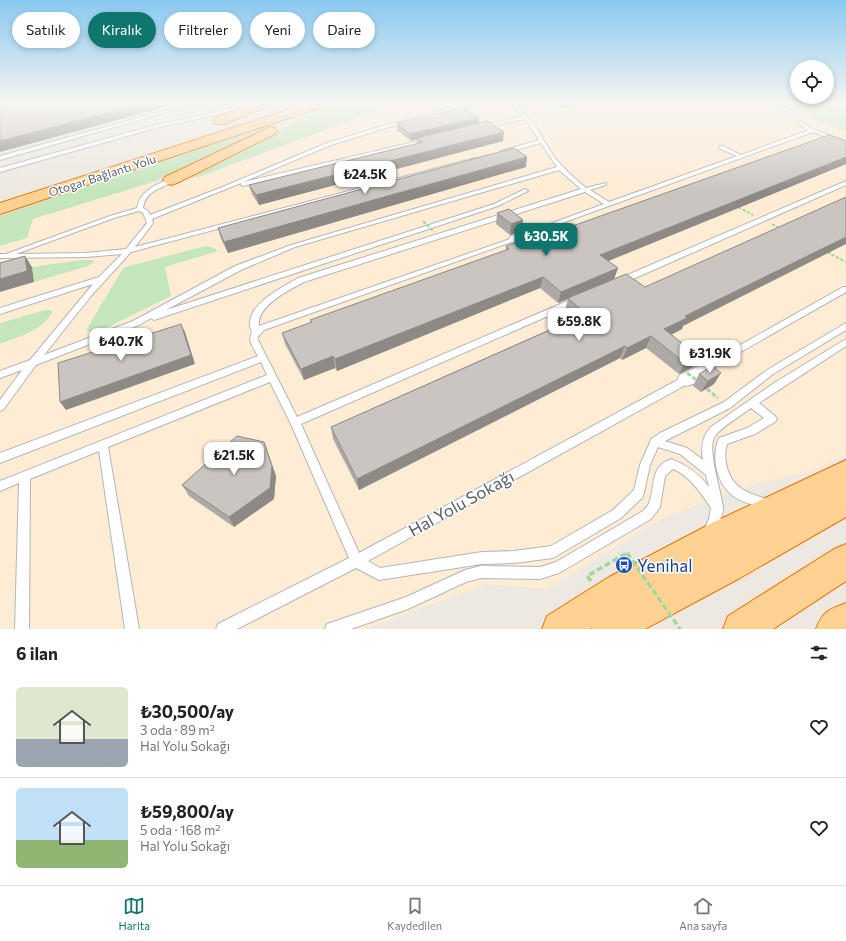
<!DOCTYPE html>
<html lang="tr">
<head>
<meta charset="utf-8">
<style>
  :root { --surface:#fff; --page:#f2f2f2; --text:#222; --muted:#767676; --line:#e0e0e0; --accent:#0f766e }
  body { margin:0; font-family:Commissioner,sans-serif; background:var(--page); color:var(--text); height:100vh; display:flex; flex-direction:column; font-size:15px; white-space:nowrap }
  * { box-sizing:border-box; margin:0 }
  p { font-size:13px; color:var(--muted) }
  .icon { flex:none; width:22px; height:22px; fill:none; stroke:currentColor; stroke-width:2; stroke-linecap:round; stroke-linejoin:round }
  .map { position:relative; height:629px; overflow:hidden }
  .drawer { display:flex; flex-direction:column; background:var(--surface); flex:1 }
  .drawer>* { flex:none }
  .top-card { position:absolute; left:12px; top:12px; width:400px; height:36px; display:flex; gap:8px }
  .controls { position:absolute; left:790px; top:60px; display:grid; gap:8px }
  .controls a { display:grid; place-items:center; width:44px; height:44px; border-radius:50%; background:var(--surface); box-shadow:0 2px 6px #0003; font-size:20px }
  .price { position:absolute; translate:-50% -34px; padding:0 9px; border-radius:8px; background:#fff; color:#222; font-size:13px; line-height:26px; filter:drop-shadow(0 1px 2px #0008) }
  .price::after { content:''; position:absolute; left:50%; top:24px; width:12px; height:9px; margin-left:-6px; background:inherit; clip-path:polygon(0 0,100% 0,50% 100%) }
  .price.current { background:var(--accent); color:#fff }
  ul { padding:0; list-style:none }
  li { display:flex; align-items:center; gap:12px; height:100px; padding:0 16px }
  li+li { border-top:1px solid var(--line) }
  li span { display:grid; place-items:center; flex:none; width:112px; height:80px; border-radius:6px; color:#555 }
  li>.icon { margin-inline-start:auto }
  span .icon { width:48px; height:48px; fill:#fffc; stroke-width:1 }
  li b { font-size:17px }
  h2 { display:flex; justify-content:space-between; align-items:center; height:48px; padding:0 16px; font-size:17px }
  .tag { padding:0 14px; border-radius:18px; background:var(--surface); box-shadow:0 2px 6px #0003; font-size:14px; line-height:36px }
  .tag.current { background:var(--accent); color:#fff }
  .tab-bar { display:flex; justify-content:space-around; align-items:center; height:56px; border-top:1px solid var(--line); background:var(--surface); font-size:11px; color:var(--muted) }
  .tab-bar a { display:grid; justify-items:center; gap:2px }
  .tab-bar .current { color:var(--accent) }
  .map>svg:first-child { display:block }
</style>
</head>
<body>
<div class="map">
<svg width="846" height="629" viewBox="0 0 846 629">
  <rect width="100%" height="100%" fill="#ede8e0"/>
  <path fill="#ffecd4" d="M389,104H780L846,132V454L811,472L788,476L742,488L663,518L547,589L485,584L366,629H0V246L26,238L33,219L153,182L198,177L301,139Z"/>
  <path fill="#c4e6bc" d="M342,104H389L339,125L198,177L185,178L310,115Z
    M780,104H846V132Z
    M276,122L153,182L33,219L27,238L0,246V216Z
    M206,246L214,248L218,251L165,267L171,296L102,330C97,332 92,334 86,330L122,270L125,267Z
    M81,260H93L94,262L88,266L34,282L32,267Z
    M45,310H51L52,313C40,332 20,336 0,344V323Z"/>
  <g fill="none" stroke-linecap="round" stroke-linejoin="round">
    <g stroke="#b2b6b9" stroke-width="2">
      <path id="service" d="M189,104H195L0,160V156Z
        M242,104H248L220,114L159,127L0,172V168L156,125L217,112Z
        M457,104H462L440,114L386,128L331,145L243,182L427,139L429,140V142L243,186L241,185V183L152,219L153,223L135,247L475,158L480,159L131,252L91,296L44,355L133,321L235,266L291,245L557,167L541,143L504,153L501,151L539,140L525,119L481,128V126L523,116L510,104H515C533,118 542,139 555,158C564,169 575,179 586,188L606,183V185L590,190L609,202L737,156L719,148V146H723L741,155L809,130L805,129L788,112L772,104C792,103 796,121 811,128C822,133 834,137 846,141V145L813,132L529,235H525V233L604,204L585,192L304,282C289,290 256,306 259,326L513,238L515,237L518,239L517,240L264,330L258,337V340L297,417L572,299L575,298L579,301L578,303L301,424L359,553L683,377L686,376L689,377L691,380L689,383L368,561L380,568L482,552L514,551L551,546L613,510L634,490L640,465L650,442L651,439L660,433L724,402L767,370L846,323V330L773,374L730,408L665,441L687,448L703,460C701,448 702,436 711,427L774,383L846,339V346L759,403L775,416L777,419L775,422L755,434L727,444C722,460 728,480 742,489C751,495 762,497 772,501L774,505L772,509L768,510C757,506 743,503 733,496C716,483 711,456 719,438L747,428L764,418L751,408C741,416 722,426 715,436C706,448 722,493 723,508C724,513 716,529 714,534L710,536L706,534L704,530L709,519L711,508C701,493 690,476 673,469L665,476L660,507L651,519L559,573L540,579L481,578L466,582L408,609L351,629H325L327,624L406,597L465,570L481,566L540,567L556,562L643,511C645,509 648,506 649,503C656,486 649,467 671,459C687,465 698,473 709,487L706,475L680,454L658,447L650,465L643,497L621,518L553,558L514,563L482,564L379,580L356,568L237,629H216L218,624L349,558L290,422L270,382L108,447L139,629H125L99,451L30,479L29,629H15L19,483L0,491V481L267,375L261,362L0,463V453L258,356C254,349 247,340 252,333C251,329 249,324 250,321C253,301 283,287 298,278L581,189L559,170L295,247L241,270L166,310L494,204L523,190L525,189L528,191L498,206L157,319L154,320L151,318L139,325L36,365L3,410L0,411V400L22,370L0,378V371L30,360L93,284L0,314V308L99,277L122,254L86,257L2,258H0V254H6L110,216L137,208C140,191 155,185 169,179L174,180C162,190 146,189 143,208L148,211L150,215L220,188L327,143L382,126L436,112ZM139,211L143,213L147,223L126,249L86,253L16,254L114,218Z
        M846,181V185L624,283H621L617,281L618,279Z
        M843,287H846V292L702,374L699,375L696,374L695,372L696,370Z"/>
    </g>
    <g stroke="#b2b6b9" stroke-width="2">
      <path id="minor" d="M526,231L530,232L532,235C528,241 517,243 511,242L509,239L511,236Z
        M699,366L705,367L707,372C702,381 690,388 680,385L677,380L680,375Z"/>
    </g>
    <g stroke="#ed7100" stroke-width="2">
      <path id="trunk" d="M252,104H268L266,107L224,124H214L213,121L214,118Z
        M306,104H324L322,107L0,214V203Z
        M270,127L275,128L277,131L275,134L177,183L171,185L165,183L163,180L165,177Z
        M846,460V517L740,578L645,629H592V628L590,629H542L547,616L609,577L714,522Z
        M846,544V581L773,629H723L728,616L834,549Z
        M846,603V629H816C823,611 828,610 846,603Z"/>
    </g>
    <path stroke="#9ed8a1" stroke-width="2" stroke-dasharray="3.5 1.5" stroke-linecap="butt" d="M738,207L753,215
      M772,224L781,229
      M827,252L846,262"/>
    <path stroke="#9ed8a1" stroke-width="3" stroke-dasharray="4.5 2" stroke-linecap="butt" d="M707,389L718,398"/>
    <path stroke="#9ed8a1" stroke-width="3.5" stroke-dasharray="6 3" stroke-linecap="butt" d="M591,581L587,576L627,553"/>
    <use href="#service" fill="#fff" fill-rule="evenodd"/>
    <use href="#minor" fill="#fff" fill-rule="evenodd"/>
    <use href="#trunk" fill="#ffd294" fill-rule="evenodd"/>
    <path stroke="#9ed8a1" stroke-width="2" stroke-dasharray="3.5 1.5" stroke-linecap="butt" d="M423,221L434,232"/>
    <path stroke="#9ed8a1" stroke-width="3" stroke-dasharray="4.5 2" stroke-linecap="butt" d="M682,369L699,382"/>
    <path stroke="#9ed8a1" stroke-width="3.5" stroke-dasharray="6 3" stroke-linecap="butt" d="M627,553L680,629"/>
  </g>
  <path fill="#aea9a5" d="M553,104H586L580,105L578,104L561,108Z
    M479,118V123L503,141L259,205L252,194L249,185L417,144V139L411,141L397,130V123Z
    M846,164L608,261L618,268L614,279L683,326L682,329L671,335L699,356L693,367L679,374L646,348L622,360L620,358L359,490L333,439L331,427L575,318L565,310L568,299L558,303L540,288L337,371L335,368L304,380L285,344L282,333L311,323L310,320L506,250V246L520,241L522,232L541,234L564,229Z
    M526,167L228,253L221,239L218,228Z
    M497,213L523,220L521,231L510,235L496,224Z
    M699,374L714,384L701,392L693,386Z
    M268,453L276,476L274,499L234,527L189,496L182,485Z"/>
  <path fill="#8d8a86" d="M142,104H176L0,152V141Z
    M562,104H578L561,108Z
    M479,118L478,125L417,138V139L411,141L410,134Z
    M504,132L503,141L259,205L256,195Z
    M527,157L526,167L228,253L224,242Z
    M846,157V164L596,266L600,255Z
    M523,220L521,231L510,235L511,224Z
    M846,237V244L683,326L682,329L659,341L664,329L685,316Z
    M25,256L32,267L34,282L0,292V279Z
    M618,268L614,279L558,303L561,292Z
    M543,277L540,288L337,371L335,359Z
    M181,324L185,332L195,364L66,410L60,402Z
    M651,336L646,348L622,360L627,348Z
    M625,346L620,358L359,490L357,479Z
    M333,356L335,368L304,380L301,369Z
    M699,356L693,367L679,374L685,363Z
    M721,373L714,384L701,392L708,381Z
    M264,442L276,476L274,499L234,527L229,517Z"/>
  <path fill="#cac5c0" stroke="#8d8a86" d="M30,104H142L0,141V111Z
    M464,108L479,118L410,134L397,123Z
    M487,121L504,132L256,195L249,185L423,142L417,138Z
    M829,135L846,141V157L600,255L618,268L561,292L543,277L335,359L333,356L301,369L282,333L312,322L310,320L509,249L506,246L529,238L522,232L532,228L541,234L561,227L564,229Z
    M514,148L527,157L224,242L218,228Z
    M846,197V237L685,316L687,318L664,329L699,356L685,363L651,336L627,348L625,346L357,479L331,427L586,314L568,298L626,274L645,287Z
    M509,209L523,220L511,224L497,213Z
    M25,256L27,271L0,279V263Z
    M181,324L191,355L60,402L58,363Z
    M712,366L721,373L708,381L699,374Z
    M237,436L264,442L272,466L270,488L229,517L182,485Z"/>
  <linearGradient id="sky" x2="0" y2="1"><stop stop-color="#8ac9f1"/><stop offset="0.54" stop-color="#f7f5f1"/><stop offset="1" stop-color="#f7f5f1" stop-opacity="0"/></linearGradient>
  <rect width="846" height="192" fill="url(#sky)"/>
  <defs>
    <g id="bus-disc" transform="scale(0.9)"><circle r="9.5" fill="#1a4fb4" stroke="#fff"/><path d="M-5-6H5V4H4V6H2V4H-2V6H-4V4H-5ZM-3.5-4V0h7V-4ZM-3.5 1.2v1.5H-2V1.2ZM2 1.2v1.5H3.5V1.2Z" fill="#fff"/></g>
  </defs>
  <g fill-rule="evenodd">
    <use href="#bus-disc" x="624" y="565"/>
  </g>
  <g text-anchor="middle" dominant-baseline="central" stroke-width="3" stroke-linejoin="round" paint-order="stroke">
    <g font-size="12" fill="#595f62" stroke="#fff">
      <text transform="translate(102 175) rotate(-18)">Otogar Bağlantı Yolu</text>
    </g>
    <g font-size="17" fill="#595f62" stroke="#fff">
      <text transform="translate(461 503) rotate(-29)">Hal Yolu Sokağı</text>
    </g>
    <g font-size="17" fill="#164399" stroke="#fff" text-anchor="start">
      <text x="637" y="565">Yenihal</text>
    </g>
  </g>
</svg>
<div class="controls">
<a><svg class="icon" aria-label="locate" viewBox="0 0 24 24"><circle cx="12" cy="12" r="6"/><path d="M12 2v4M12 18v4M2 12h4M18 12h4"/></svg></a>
</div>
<b class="price" style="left:365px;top:195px">₺24.5K</b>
<b class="price current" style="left:546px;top:257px">₺30.5K</b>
<b class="price" style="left:579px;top:342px">₺59.8K</b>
<b class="price" style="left:121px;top:362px">₺40.7K</b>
<b class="price" style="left:710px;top:374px">₺31.9K</b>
<b class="price" style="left:234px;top:476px">₺21.5K</b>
<div class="top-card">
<a class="tag">Satılık</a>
<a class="tag current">Kiralık</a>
<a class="tag">Filtreler</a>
<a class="tag">Yeni</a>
<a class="tag">Daire</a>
</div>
</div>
<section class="drawer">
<h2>6 ilan<svg class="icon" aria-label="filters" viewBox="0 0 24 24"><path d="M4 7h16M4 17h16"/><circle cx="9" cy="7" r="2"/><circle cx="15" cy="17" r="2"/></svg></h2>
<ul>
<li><span style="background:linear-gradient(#dfe7d0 65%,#9aa5b1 0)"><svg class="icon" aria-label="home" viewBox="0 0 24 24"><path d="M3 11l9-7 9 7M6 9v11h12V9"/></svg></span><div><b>₺30,500/ay</b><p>3 oda · 89 m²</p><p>Hal Yolu Sokağı</p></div><svg class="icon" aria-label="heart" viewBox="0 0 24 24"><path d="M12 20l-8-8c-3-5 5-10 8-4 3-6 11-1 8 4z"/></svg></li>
<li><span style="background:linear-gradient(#bfe0f5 65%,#8fb573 0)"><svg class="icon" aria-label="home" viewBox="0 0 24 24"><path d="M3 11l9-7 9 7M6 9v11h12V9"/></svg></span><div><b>₺59,800/ay</b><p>5 oda · 168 m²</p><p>Hal Yolu Sokağı</p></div><svg class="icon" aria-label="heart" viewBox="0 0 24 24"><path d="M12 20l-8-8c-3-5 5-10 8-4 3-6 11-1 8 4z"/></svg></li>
</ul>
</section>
<nav class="tab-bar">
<a class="current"><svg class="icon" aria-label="map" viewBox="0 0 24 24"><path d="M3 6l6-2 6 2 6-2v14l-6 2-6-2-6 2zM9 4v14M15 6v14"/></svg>Harita</a>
<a><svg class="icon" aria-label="saved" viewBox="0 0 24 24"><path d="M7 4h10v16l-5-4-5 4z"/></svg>Kaydedilen</a>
<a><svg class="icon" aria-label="home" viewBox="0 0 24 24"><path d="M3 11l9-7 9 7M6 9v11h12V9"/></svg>Ana sayfa</a>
</nav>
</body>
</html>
